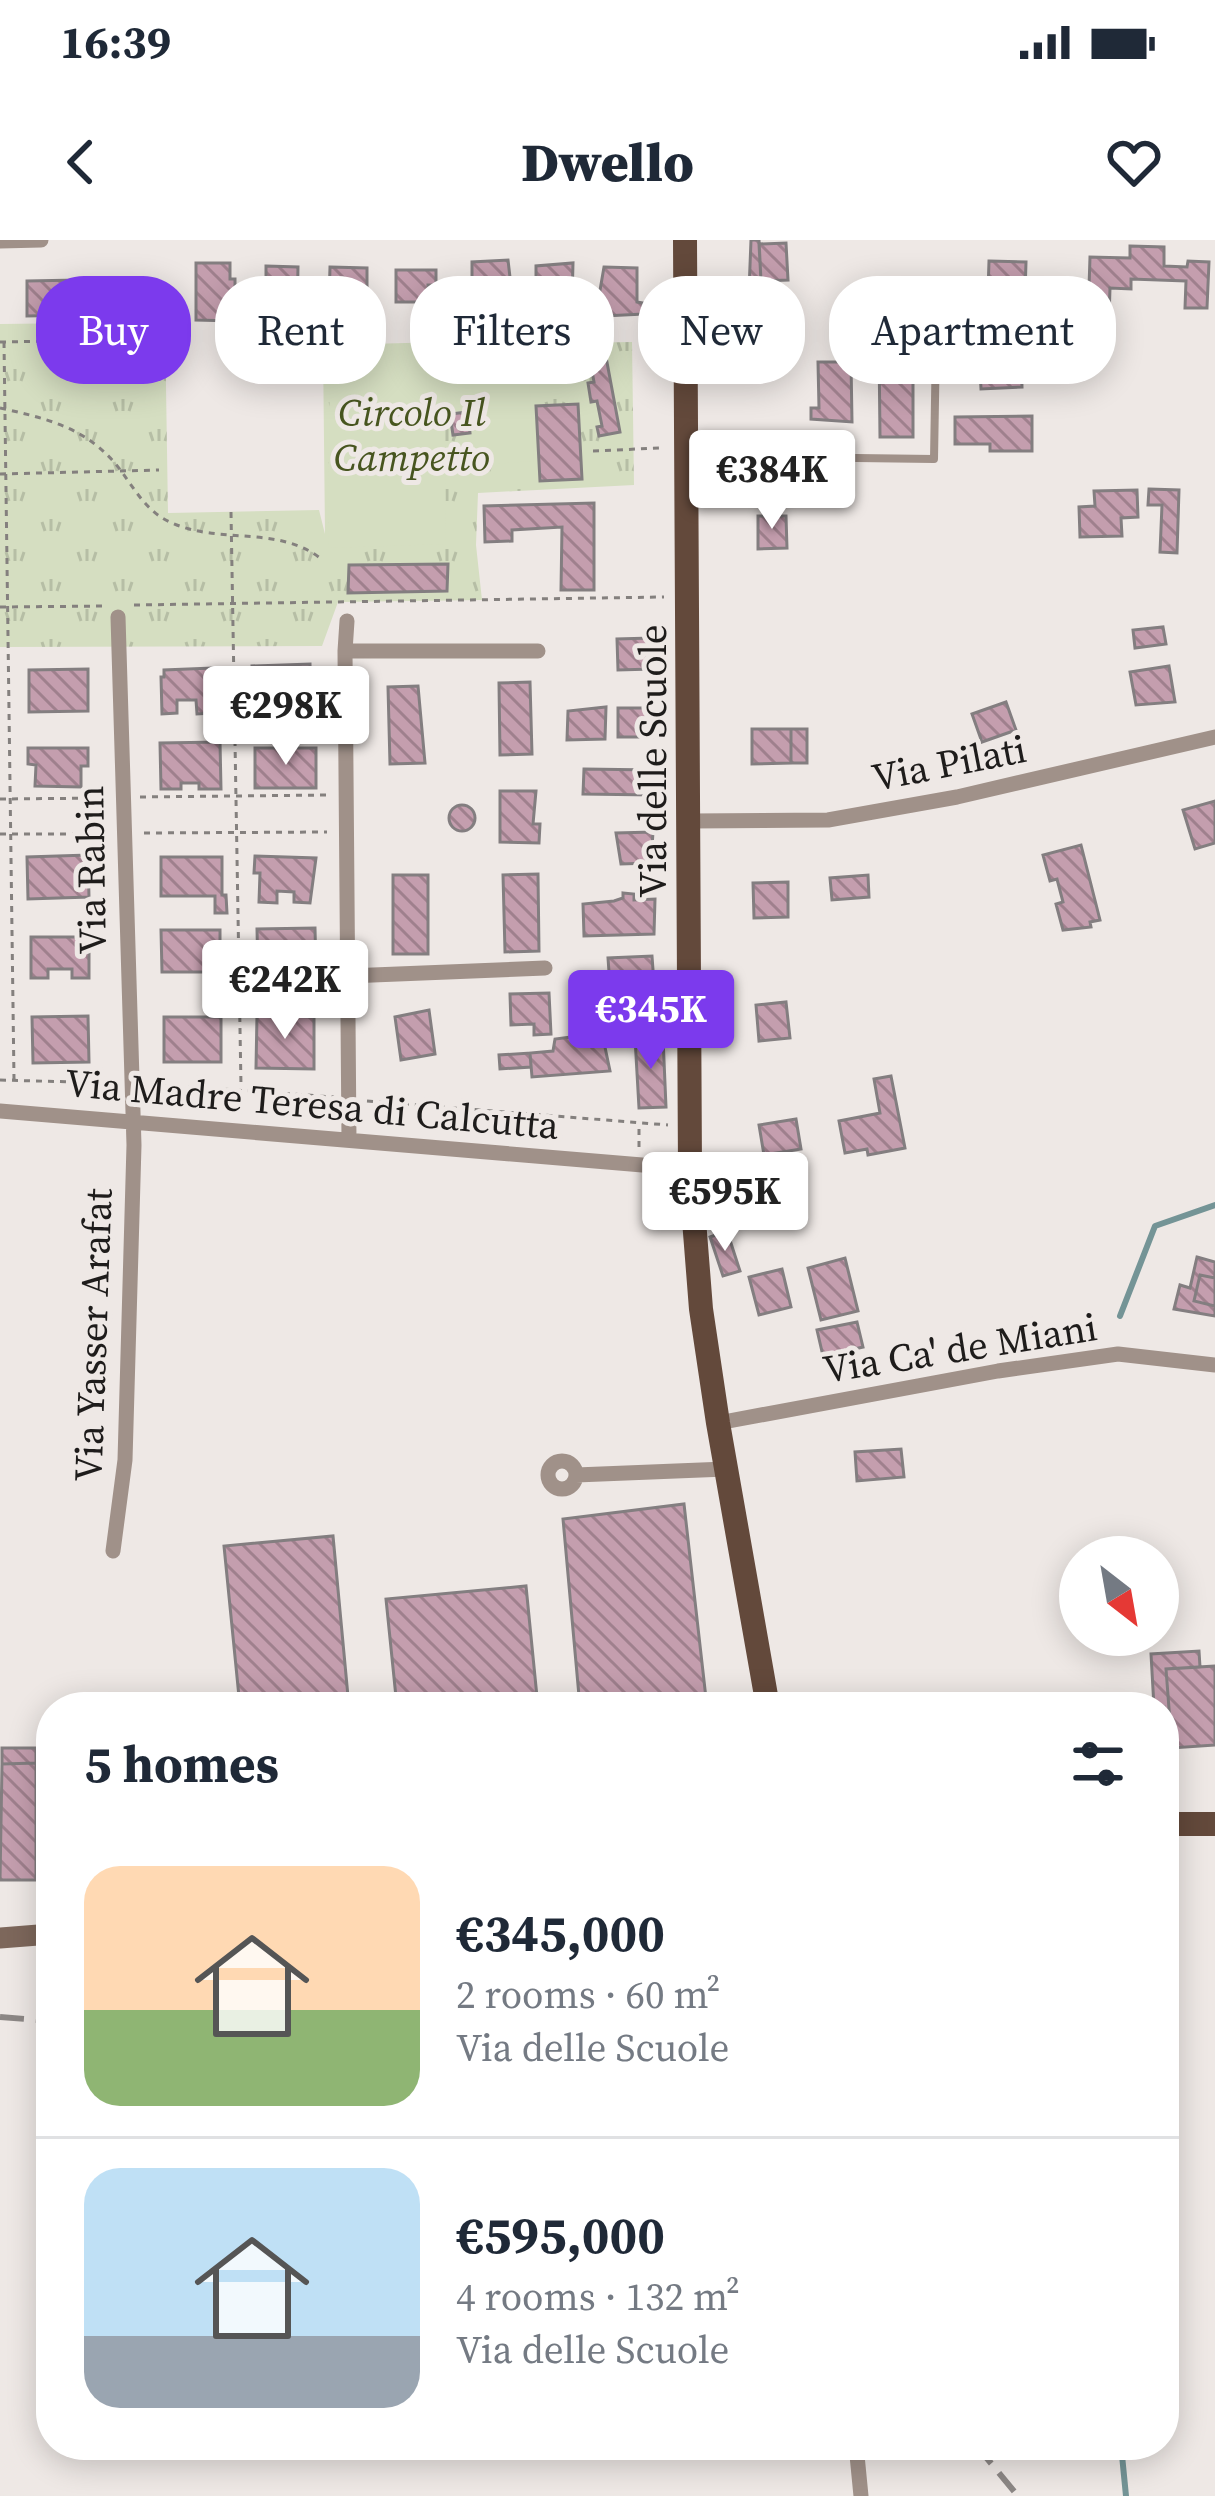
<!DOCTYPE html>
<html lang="en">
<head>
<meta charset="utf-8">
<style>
  :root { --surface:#fff; --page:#f6f6f7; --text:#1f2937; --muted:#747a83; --line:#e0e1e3; --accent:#7c3aed }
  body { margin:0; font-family:"Source Serif 4",serif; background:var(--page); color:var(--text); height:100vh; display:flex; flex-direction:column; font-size:45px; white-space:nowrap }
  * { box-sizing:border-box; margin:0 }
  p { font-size:39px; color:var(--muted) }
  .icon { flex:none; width:66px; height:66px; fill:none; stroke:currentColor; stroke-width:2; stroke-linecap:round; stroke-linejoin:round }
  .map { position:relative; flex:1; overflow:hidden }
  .panel { position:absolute; left:36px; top:1452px; width:1143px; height:768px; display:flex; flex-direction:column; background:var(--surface); border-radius:48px; box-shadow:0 6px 30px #0003 }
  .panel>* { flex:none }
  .top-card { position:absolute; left:36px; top:36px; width:1143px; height:108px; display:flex; gap:24px }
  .needle { width:78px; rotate:149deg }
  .controls { position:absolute; left:1059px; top:1296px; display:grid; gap:24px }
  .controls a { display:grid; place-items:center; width:120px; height:120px; border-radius:50%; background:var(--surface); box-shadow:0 6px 30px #0003; font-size:60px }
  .price { position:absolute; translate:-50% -102px; padding:0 27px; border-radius:12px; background:#fff; color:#222; font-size:39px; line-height:78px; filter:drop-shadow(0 3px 6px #0008) }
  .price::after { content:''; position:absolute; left:50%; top:72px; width:36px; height:27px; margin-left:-18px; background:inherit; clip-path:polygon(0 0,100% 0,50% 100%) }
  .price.current { background:var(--accent); color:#fff }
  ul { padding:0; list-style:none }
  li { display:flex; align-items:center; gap:36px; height:300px; padding:0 48px }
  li+li { border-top:3px solid var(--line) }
  li span { display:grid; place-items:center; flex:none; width:336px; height:240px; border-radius:36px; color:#555 }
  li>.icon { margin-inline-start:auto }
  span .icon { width:144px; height:144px; fill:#fffc; stroke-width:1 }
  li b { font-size:51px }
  h2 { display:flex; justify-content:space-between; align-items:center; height:144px; padding:0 48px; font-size:51px }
  .pill { padding:0 42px; border-radius:48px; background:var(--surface); box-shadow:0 6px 30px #0003; font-size:42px; line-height:108px }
  .pill.current { background:var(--accent); color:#fff }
  .status { display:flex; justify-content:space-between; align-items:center; height:84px; padding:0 60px; background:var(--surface); direction:ltr }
  .status svg { height:33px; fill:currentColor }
  header { display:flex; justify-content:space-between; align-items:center; height:156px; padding:0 48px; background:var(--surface); font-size:54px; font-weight:800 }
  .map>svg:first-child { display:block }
</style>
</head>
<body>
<div class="status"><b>16:39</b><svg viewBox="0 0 49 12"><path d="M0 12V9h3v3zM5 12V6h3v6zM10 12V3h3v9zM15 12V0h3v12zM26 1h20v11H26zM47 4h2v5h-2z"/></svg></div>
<header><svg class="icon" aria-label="back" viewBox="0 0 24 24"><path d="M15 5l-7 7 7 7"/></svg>Dwello<svg class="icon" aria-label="heart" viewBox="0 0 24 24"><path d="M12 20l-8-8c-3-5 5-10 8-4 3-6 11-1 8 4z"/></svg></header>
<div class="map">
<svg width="1215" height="2256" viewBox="0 0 1215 2256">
  <defs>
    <pattern id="grass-tufts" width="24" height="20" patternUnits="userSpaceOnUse" patternTransform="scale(3)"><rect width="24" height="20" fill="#d5dec1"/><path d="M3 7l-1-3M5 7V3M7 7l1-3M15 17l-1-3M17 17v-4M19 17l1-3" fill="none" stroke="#b6bea5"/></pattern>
    <pattern id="building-back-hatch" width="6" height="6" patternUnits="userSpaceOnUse" patternTransform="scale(3)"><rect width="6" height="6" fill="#c49eae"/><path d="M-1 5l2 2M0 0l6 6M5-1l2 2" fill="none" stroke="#9f808d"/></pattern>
  </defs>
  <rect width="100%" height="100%" fill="#eee8e5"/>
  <path fill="url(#grass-tufts)" d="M165,82L168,273L319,270L325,294L323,107L632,102L634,245L478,253L476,305L482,360L338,362L322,406L0,407V84Z"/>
  <path fill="#d5dec1" d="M444,102L446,304L328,308L330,105Z
    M528,119L534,221L476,225L471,121Z"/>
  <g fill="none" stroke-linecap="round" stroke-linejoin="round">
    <path stroke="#749496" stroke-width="6" d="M1120,1076L1155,986L1215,965
      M1121,2205L1126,2256"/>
  </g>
  <path fill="url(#building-back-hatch)" stroke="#837e80" stroke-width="3" d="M751,0H759L761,41H775V50L749,51Z
    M786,3L788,40L761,41L759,4Z
    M1130,6L1164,7V26L1187,27L1188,21L1209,22L1207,68H1185L1186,41L1131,39V49L1110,48L1109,79L1088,78L1090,17L1130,18Z
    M508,20L511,46H507L506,63H472V22Z
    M989,21L1026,22L1025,54L988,52Z
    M196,23H230V39H235V81L196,80Z
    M573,23L572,62H536V26Z
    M266,26L298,27L297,83L266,82Z
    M330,27L367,28V62L329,61Z
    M604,27L637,28V62L643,63V74L605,76V61L598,62Z
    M396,30H436V45H428V62H396Z
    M132,39L133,74L27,76V41Z
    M852,52H869V78H852Z
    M879,107H913V197H880Z
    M1021,110L1022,147L981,149L979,111Z
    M606,117L620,192L599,196L597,187L602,186L597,161L591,162L588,143L594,142L590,120Z
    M818,122H851L852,182L811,179V168H819Z
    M578,164L582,239L540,241L536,166Z
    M468,172L470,193L453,195L450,174Z
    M1032,176V211H990V204H955V177Z
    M1149,249L1179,250L1177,313L1160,312L1162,265H1148Z
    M1137,250L1138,277L1121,278L1122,296L1080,297L1079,267L1095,266L1094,251Z
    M594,263V350H561L562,287L512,290V301L485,302L484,266Z
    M758,276H786L787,308L758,309Z
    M448,324L447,351L348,353L349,325Z
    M1163,387L1166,404L1135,408L1133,390Z
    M651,398L652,429L618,430L617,399Z
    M310,424L311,472L253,474L252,426Z
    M1169,426L1175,462L1136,465L1130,432Z
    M212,428V473L197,474L196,460H177V473L162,474L161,437H164V430Z
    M88,429V471L29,472V430Z
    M530,442L532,514L500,515L499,443Z
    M418,446L425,523L390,524L388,447Z
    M1006,462L1016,490L982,502L972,474Z
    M606,467L605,499L567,500L568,471Z
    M618,468H651L652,497H618Z
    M752,489H791V523L752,524Z
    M791,489H807V523H791Z
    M220,502L221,549H199V543H181V549H161L160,503Z
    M28,508H88V526H81V547L35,546L36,525L28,524Z
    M255,508H316V548H255Z
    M584,529L652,530V555L583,554Z
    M500,551H536L533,584H540L539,603L500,602Z
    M1215,561V603L1195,609L1183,570Z
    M449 578a13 13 0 1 1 26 0a13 13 0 1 1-26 0Z
    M653,592L651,623L621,624L616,593Z
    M1081,605L1100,680L1090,682L1091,687L1063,690L1056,664L1063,662L1057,639L1050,641L1043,615Z
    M88,615L89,657L28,659L27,617Z
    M255,616L316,618L310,663L294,662V652L277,651V663L259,662L260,633H254Z
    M161,617H222V655H226L227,673H215V656H161Z
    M538,634L539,711L505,712L503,635Z
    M393,635H428V714H393Z
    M868,635L869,657L832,660L830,638Z
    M788,642V677L754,678L753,643Z
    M623,653L634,654V660L655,659L654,694L584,696L583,664L614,661L623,658Z
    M315,688L316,732L258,733L257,689Z
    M161,690H220V732H162Z
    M31,697H89V738H72V729H48V738H31Z
    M652,716L655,757L611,760L608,718Z
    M549,753L551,794L534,795V784L511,785L510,754Z
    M786,762L790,798L759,801L756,765Z
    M429,770L435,814L401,820L395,777Z
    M257,775L314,777V829L256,828Z
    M88,776L89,822L33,823L32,777Z
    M164,777H221V822H164Z
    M602,793L610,831L532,837L530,813L553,811L555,799Z
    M663,797L666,867L639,868L635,798Z
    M530,813L531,827L500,829L499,815Z
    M891,836L905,908L868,915L867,909L845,913L839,881L880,873L874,839Z
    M796,879L801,909L764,915L759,885Z
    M727,991L740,1031L723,1036L710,997Z
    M1197,1017L1215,1022V1038L1200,1035L1194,1061L1215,1066V1076L1174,1069L1180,1045L1190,1048Z
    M845,1018L858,1071L821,1080L808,1028Z
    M782,1029L791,1067L759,1075L749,1037Z
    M1200,1035L1215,1038V1066L1194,1061Z
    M857,1082L863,1107L823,1116L817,1090Z
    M901,1209L904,1237L857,1241L855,1212Z
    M684,1264L707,1467H580L563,1279Z
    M333,1296L349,1467H240L224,1306Z
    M526,1346L538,1467H397L386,1359Z
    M1199,1411L1200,1427L1166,1429L1172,1508L1164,1509V1467H1154L1151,1414Z
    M1215,1426V1505L1172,1508L1166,1429Z
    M2,1508H36V1523L2,1524Z
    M36,1523V1640H0L2,1524Z"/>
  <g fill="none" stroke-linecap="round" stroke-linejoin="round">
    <path stroke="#84807e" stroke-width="3" stroke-dasharray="6 6" stroke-linecap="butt" d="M0,102L150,99
      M4,102L14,839
      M0,168C44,178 82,186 114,222C132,243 143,270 170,282C218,305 277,285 320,318
      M593,211L660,208
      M0,234L159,230
      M231,272L241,846
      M134,365L664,357
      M0,367L106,366
      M140,557L328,555
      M0,559L106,558
      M144,593L327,592
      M0,594H105
      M0,840L112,843
      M152,844L334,857
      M367,861L668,885
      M639,907V886
      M647,944L658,949L672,965"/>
    <path stroke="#a09189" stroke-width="8" d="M778,217L934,219L936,102"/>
    <path stroke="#a09189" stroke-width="15" d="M0,1L41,0
      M345,411L347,381
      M691,581L828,580L957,557L1215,497
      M348,736L545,728
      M0,871L690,929
      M349,900L345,411H538
      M718,1183L998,1131L1118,1114L1215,1125
      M548 1235a14 14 0 1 1 28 0a14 14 0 1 1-28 0Z
      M576,1235L726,1229
      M113,1311L125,1220L134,905L118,377
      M856,2205L861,2256"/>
    <path stroke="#7d675b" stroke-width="21" d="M0,1698L51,1694"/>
    <path stroke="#63493b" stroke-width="24" d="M685,0L690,929L701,1069L718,1183L768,1467
      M1164,1584H1215"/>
    <path stroke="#8c8785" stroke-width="6" stroke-dasharray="24 12" stroke-linecap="butt" d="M0,1777L51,1781
      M976,2205L1018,2256"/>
  </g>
  <g text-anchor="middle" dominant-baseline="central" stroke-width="10" stroke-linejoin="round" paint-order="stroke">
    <g font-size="39" font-style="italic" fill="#47551f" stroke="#eee8e5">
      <text x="412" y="172">Circolo Il<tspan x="412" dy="45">Campetto</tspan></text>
    </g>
    <g font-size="39" fill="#1e1c1b" stroke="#eee8e5">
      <text transform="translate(652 521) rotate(-90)">Via delle Scuole</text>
      <text transform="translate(949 523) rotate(-11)">Via Pilati</text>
      <text transform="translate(91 630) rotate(-91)">Via Rabin</text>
      <text transform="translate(312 864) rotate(5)">Via Madre Teresa di Calcutta</text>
      <text transform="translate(93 1095) rotate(-88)">Via Yasser Arafat</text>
      <text transform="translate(960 1108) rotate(-9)">Via Ca' de Miani</text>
    </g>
  </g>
</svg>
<div class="controls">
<a><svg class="needle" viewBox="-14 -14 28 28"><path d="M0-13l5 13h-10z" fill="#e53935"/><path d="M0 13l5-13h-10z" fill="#747a83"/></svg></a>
</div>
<b class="price" style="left:772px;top:292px">€384K</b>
<b class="price" style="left:286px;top:528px">€298K</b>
<b class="price" style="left:285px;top:802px">€242K</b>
<b class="price current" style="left:651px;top:832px">€345K</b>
<b class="price" style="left:725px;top:1014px">€595K</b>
<div class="top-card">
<a class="pill current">Buy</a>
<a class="pill">Rent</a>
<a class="pill">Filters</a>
<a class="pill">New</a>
<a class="pill">Apartment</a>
</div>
<section class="panel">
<h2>5 homes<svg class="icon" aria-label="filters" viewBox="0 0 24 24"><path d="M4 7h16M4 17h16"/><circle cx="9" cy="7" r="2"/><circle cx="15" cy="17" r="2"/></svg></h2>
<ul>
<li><span style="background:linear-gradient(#ffd9b3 60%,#8fb573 0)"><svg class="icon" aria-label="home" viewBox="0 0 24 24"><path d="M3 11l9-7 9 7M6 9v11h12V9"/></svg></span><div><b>€345,000</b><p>2 rooms · 60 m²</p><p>Via delle Scuole</p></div></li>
<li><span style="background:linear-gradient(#bfe0f5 70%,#9aa5b1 0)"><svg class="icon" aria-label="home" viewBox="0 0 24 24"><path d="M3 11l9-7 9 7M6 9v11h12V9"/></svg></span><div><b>€595,000</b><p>4 rooms · 132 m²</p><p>Via delle Scuole</p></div></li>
</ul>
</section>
</div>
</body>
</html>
